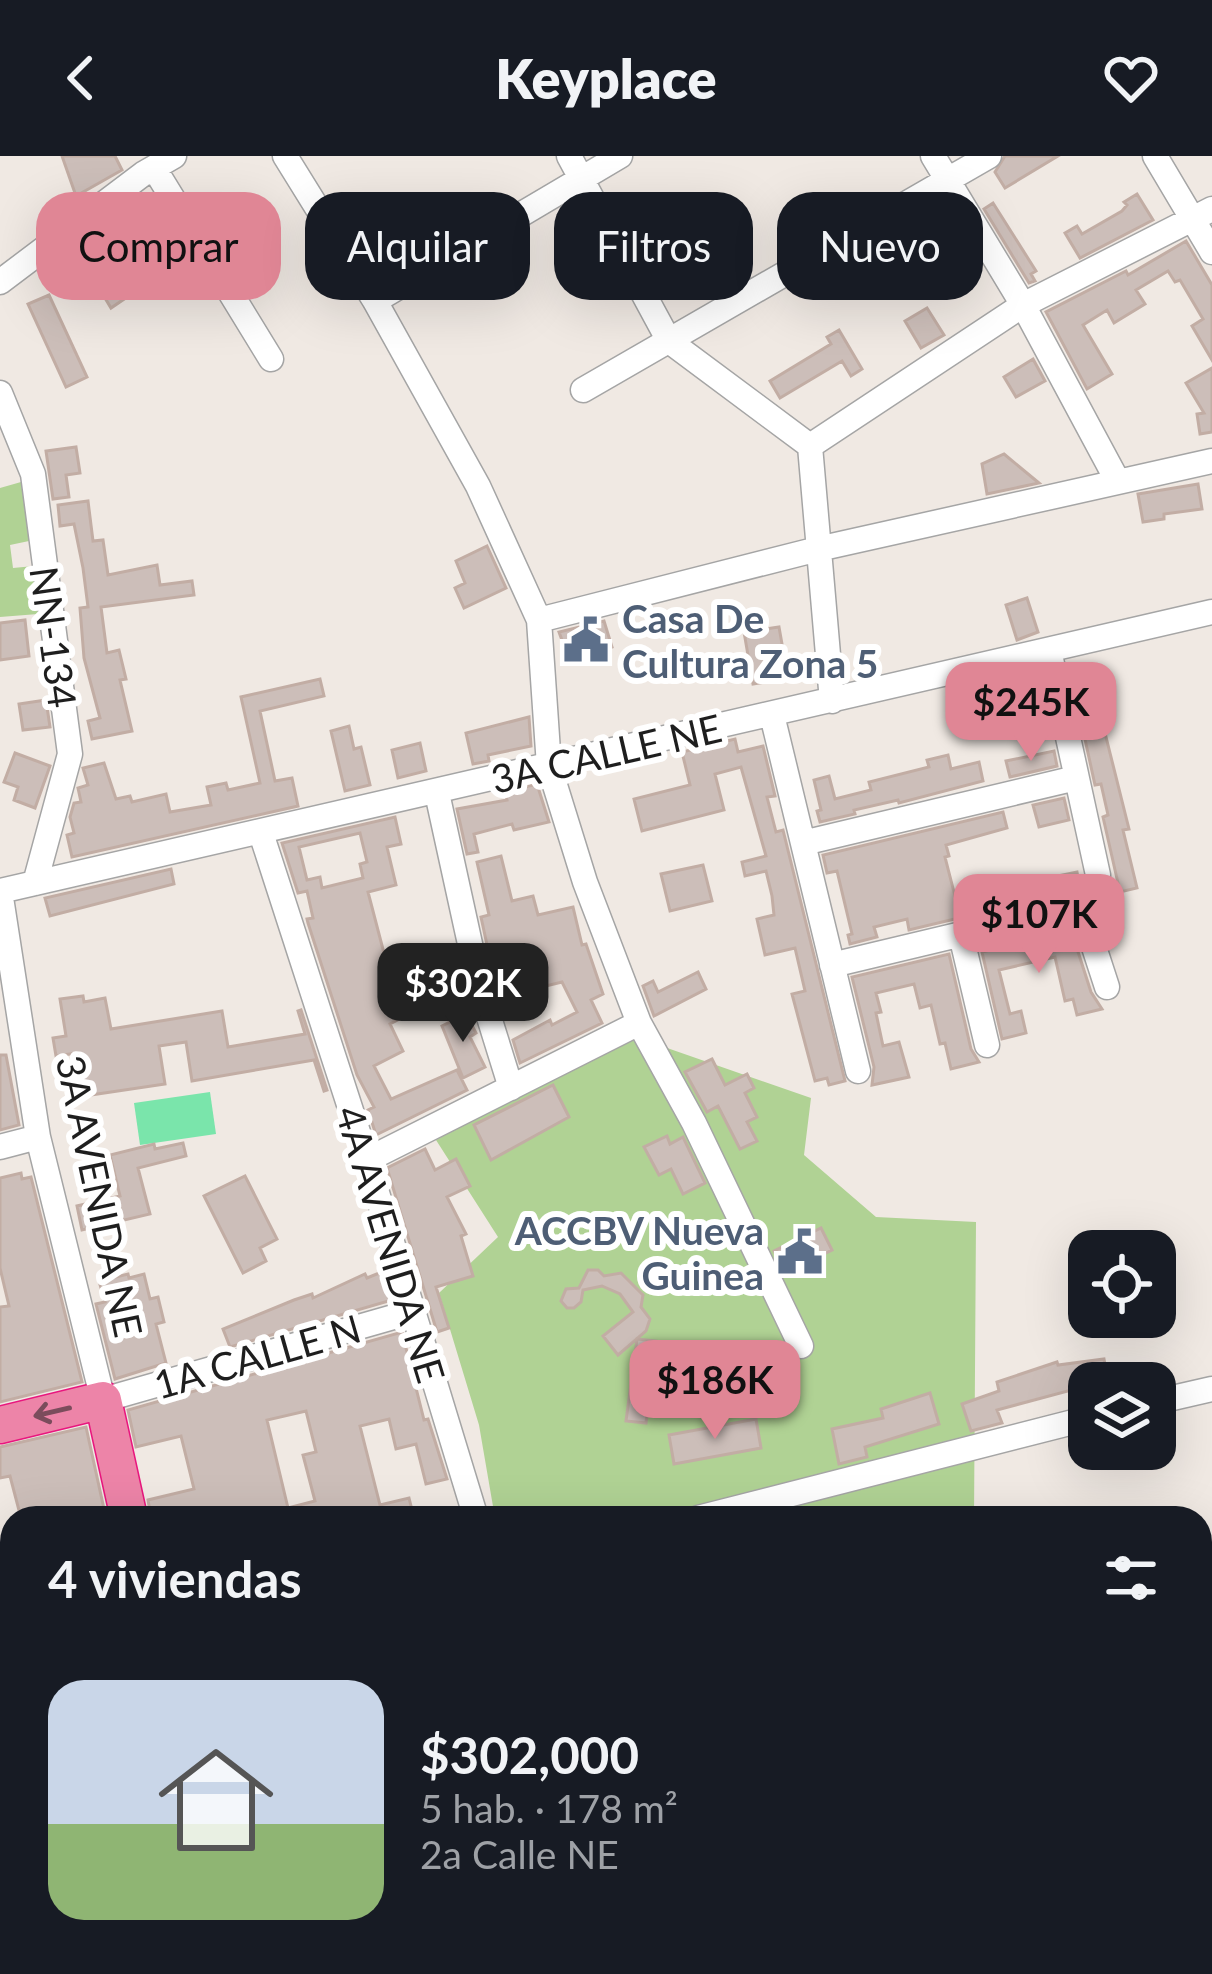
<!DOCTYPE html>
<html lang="es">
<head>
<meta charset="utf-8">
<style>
  :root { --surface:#171b24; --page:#242831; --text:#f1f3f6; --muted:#9ea1a6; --accent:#e08695 }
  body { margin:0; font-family:Lato,sans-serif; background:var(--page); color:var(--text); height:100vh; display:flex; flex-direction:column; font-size:45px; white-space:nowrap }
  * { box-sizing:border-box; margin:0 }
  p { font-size:39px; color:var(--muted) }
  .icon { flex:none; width:66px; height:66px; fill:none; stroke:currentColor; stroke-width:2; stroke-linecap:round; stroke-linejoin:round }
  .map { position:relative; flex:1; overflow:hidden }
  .sheet { position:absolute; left:0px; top:1350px; width:1212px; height:468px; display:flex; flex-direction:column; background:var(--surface); border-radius:36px 36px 0 0; box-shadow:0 12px 48px #0002 }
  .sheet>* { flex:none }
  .banner { position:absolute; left:36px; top:36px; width:1140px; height:108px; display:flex; gap:24px }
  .fabs { position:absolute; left:1068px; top:1074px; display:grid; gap:24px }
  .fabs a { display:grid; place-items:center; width:108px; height:108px; border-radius:24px; background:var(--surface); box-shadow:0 12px 48px #0002; font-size:60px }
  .price { position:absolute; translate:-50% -102px; padding:0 27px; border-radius:24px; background:var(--accent); color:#111; font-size:39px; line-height:78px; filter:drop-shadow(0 3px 6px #0008) }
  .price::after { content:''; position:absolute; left:50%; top:72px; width:36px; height:27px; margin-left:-18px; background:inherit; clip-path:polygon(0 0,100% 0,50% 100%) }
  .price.active { background:#222; color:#fff }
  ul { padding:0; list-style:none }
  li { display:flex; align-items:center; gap:36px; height:300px; padding:0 48px }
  li span { display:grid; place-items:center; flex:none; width:336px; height:240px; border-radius:36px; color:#555 }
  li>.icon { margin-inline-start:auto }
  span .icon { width:144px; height:144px; fill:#fffc; stroke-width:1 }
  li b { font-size:51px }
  h2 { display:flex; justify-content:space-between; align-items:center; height:144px; padding:0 48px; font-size:51px }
  .pill { padding:0 42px; border-radius:36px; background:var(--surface); box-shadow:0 12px 48px #0002; font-size:42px; line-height:108px }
  .pill.active { background:var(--accent); color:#111 }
  header { display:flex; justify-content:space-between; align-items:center; height:156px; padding:0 48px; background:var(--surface); font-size:54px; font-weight:800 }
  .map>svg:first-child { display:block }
</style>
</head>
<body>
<header><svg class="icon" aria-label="back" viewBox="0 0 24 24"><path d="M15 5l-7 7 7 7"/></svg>Keyplace<svg class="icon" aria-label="heart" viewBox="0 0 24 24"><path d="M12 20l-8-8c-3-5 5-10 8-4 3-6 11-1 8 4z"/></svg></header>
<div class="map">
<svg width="1212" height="1818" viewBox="0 0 1212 1818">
  <rect width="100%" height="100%" fill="#f0e9e3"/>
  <path fill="#b0d294" d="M21,326L29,385L10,389L13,412L34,410L38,458L0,461V332Z
    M627,878L811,942L804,999L876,1061L976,1066L974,1362H684L675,1353L622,1362H495L479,1269L439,1137L498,1081L436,984Z"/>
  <path fill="#7ae5ab" d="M210,936L216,978L140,989L134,947Z"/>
  <path fill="#ccbeb9" stroke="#c2ada4" stroke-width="3" fill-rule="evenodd" d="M62,0H115L122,14L76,40Z
    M1005,0H1058L1005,32L995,16Z
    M1137,38L1153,64L1080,102L1065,77L1077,70L1082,78L1122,55L1127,49L1124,46Z
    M993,47L1036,115L1031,118L1035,125L1029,127L984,53Z
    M361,49L375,71L393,60L408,83L370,106L347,57Z
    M117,77L149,126L111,152L93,122L76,132L62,110Z
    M1186,85L1212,129V204L1192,170L1203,163L1180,124L1175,126L1168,115L1136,134L1145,148L1114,167L1107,154L1083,169L1112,218L1087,233L1046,156L1126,115L1128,119Z
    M674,92L690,119L661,136L646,109Z
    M49,139L87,221L66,231L28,148Z
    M927,152L944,179L921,192L905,165Z
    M839,174L862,213L851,220L842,205L780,242L770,225L831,188L827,181Z
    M1033,203L1045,225L1016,241L1004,221Z
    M1212,212V276L1200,278L1197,258L1204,257L1186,227Z
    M76,291L80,317L66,319L69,341L53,343L46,295Z
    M1004,298L1039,327L987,338L982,308Z
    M1198,328L1202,353L1164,358V363L1143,366L1138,338Z
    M88,345L93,385L103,384L108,419L157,409L160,429L192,425L194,439L101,451L107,497L119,494L126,523L120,524L132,575L92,583L88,565L100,562L84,502L80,452L88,451L83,412L74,368L60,370L58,349Z
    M487,390L506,432L464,452L455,432L465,427L456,405Z
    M1027,442L1038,476L1017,484L1006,449Z
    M25,464L29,500L0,504V467Z
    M604,465L612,491L570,506L559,476Z
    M779,471L788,522L753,528L744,476Z
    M320,523L324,540L260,555L275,625L292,622L298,650L72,701L67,679L74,677L70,661L74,647L81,646L78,632L88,629L83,612L104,607L116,643L130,640L132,646L166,638L170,656L211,649L207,631L226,627L228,634L260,627L241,541Z
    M1093,529L1129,673L1123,674L1137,732L1120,736L1103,661L1108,659L1101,628L1095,629L1074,533Z
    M46,544L50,571L23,574L19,548Z
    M529,561L531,590L488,599L489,605L473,608L466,577Z
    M349,570L354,593L361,591L370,629L345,635L331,575Z
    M735,583L738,596L763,590L775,640L767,641L776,676L783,674L845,925L829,929L827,922L815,925L792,838L805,835L795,792L765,799L757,763L774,759L772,740L766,715L745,720L742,706L766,700L741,611L715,618L724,654L642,675L634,643L690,629L682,596Z
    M420,587L426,615L398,622L392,594Z
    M1054,595L1057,610L1010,621L1006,605Z
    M15,597L50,610L35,652L14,644L18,631L4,626Z
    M948,599L951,613L979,606L983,625L899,647L898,644L854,654L855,658L820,666L817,655L821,654L814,624L829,620L835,643L871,634L869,626L929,611L927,604Z
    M537,628L549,666L514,674L512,668L474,678L478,696L467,698L457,653L507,644L505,636Z
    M1064,642L1069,664L1039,671L1033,649Z
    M1003,656L1007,672L946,689L949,700L945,701L956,744L984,737L982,730L997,727L1000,741L1059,727L1058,720L1077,716L1080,733L909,774L907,763L874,771L877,781L850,788L848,779L852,778L837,715L827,717L823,699Z
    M395,661L401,688L387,691L396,729L368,736L397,847L403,845L409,858L390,868L403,895L374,910L391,943L457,914L467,934L376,979L368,954L374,951L357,919L308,767L307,763L313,762L307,735L298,737L282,687ZM360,677L367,706L360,708L363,722L322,732L320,721L307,724L299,691Z
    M501,700L512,745L533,740L538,759L573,751L582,789L586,788L603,838L591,844L602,867L520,907L513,884L550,864L552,869L577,856L562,826L538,832L534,817L495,826L481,761L489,759L477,706Z
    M703,709L712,745L670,755L661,718Z
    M171,713L174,728L50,760L45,742Z
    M1071,774L1091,836L1102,853L1077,859L1073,843L1065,845L1055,801L999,814L1010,858L1021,855L1026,877L1002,883L982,796Z
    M949,798L971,893L979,906L951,913L945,887L940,888L931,849L920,852L914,828L876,837L881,856L876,857L883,890L899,886L909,921L872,929L874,911L852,821Z
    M698,816L706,833L654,860L643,830L653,825L658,836Z
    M83,840L84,846L105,842L111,873L222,855L228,891L305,878L298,855L301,854L327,934L324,935L314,904L192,925L186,886L159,890L165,928L84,940L77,897L56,900L53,882L66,880L60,843Z
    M466,858L476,877L470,881L485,911L463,922L442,870Z
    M0,899H6L19,969L0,974Z
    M712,903L725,929L747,918L754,932L745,937L757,961L747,966L757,985L740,993L718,950L707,956L685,916Z
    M553,929L569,961L491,1004L474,969Z
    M667,980L670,988L683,981L705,1027L683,1038L671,1013L659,1019L644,991Z
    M183,987L186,1000L138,1012L150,1058L82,1074L77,1050L120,1040L110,999L154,988L155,993Z
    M425,993L435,1014L456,1003L470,1030L447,1041L466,1078L461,1080L473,1120L436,1131L449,1172L437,1176L387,1012Z
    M21,1017L22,1023L31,1021L82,1226L0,1246V1151L9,1150L0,1112V1022Z
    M245,1020L277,1083L260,1092L266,1105L243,1117L204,1040Z
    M821,1072L832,1094L784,1117L774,1095Z
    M588,1114H598L604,1120L621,1117L643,1139L641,1151L650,1163L646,1175L618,1199L603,1180L633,1156L620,1138L602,1130L583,1134L581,1146L574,1152H567L561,1145L566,1133L579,1132Z
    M384,1115L392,1144L230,1191L223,1173L294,1144L312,1138L313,1142L365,1118L367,1122Z
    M128,1118L129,1122L144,1118L150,1143L158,1141L164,1166L156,1168L166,1207L115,1223L96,1148L105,1146L99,1125Z
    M402,1176L424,1264L428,1263L447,1323L426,1328L416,1288L396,1293L389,1263L360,1270L380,1349L409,1342L414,1362H246L245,1357L226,1362H151L148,1344L194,1333L181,1280L136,1291L128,1254ZM306,1255L316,1296L303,1299L315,1345L288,1352L267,1264Z
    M637,1183L656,1185L646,1267L626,1265Z
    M1104,1203L1108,1227H1089V1235L1076,1237L1075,1233L997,1254L1002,1267L971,1275L962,1248L999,1235L997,1226L1057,1206L1058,1209Z
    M930,1237L939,1268L865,1291L867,1301L839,1308L832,1273L883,1262L881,1253Z
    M756,1263L761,1292L674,1308L669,1279Z
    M86,1271L106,1362H21L10,1320L0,1322V1291Z"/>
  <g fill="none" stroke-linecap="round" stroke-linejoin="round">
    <g stroke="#a5a5a5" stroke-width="27">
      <path id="minor" d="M285,0L375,145L478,330L539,464L549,610L585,726L639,867L694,967L801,1190
        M569,0L669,185L810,290L832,545
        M933,0L1023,149L1117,324
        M1155,0L1212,96
        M154,12L271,203
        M0,126L143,18L174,0
        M375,145L620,0
        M583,234L989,0
        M0,237L33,318L70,598L35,727
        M810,290L1023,149L1212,53
        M539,464L818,393L1212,305
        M772,559L858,915
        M437,637L479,829L511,932
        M261,677L367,1004L476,1362
        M803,687L1076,622
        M0,735L1212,456
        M0,735L38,981L103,1244L411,1156
        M1081,751L1107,831
        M961,779L987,889
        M832,809L1096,746L1098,719L1049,494
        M0,991L38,981
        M367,1004L639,867
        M1155,1246L1212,1233
        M698,1362L1089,1262
        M433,1806L435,1818
        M0,1807L12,1804"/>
    </g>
    <g stroke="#e8167e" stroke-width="39">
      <path id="highway" d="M0,1269L103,1244L129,1362
        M0,1535L12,1532
        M239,1806L242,1818"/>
    </g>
    <use href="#minor" stroke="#fff" stroke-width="24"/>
    <use href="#highway" stroke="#ed84a8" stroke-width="36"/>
  </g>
  <defs><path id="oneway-shaft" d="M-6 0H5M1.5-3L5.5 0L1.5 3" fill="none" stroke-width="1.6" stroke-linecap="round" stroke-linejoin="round" transform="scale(3)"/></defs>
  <use stroke="#7b4c5c" href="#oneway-shaft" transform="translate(52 1256) rotate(167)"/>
  <defs>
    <g id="civic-bare" transform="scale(3.6)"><path d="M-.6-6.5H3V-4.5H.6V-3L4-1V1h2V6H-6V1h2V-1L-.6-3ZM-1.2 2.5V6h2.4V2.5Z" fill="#5c6f8a" stroke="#fff" stroke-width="2.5" paint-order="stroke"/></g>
  </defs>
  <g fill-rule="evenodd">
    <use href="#civic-bare" x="586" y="484"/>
    <use href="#civic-bare" x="800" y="1096"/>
  </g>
  <g text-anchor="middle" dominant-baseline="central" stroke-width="12" stroke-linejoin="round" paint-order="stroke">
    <g font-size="39" font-weight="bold" fill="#4e5e75" stroke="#fff" text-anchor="start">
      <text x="622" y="462">Casa De<tspan x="622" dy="45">Cultura Zona 5</tspan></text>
      <text x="764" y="1074" text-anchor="end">ACCBV Nueva<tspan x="764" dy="45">Guinea</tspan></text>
    </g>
    <g font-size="39" fill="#1e1e1e" stroke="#fff">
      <text transform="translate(54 481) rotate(82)">NN-134</text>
      <text transform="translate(606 597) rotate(-13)">3A CALLE NE</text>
      <text transform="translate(100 1040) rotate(78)">3A AVENIDA NE</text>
      <text transform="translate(391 1088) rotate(73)">4A AVENIDA NE</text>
      <text transform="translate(257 1200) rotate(-16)">1A CALLE N</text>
    </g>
  </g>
</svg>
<div class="fabs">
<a><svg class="icon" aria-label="locate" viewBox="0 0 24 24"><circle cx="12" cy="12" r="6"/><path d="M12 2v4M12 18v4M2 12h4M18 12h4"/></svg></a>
<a><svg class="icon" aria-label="layers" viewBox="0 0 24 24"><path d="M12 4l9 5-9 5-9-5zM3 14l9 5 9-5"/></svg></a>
</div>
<b class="price" style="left:1031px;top:608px">$245K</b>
<b class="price" style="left:1039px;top:820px">$107K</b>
<b class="price active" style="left:463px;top:889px">$302K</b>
<b class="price" style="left:715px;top:1286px">$186K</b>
<div class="banner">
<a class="pill active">Comprar</a>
<a class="pill">Alquilar</a>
<a class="pill">Filtros</a>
<a class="pill">Nuevo</a>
</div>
<section class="sheet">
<h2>4 viviendas<svg class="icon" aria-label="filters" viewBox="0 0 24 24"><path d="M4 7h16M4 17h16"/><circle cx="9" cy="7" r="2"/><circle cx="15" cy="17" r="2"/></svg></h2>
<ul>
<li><span style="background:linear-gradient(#c9d6e8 60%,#8fb573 0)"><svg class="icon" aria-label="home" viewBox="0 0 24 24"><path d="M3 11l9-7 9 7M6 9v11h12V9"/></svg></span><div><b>$302,000</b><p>5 hab. · 178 m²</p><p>2a Calle NE</p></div></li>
</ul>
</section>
</div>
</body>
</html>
